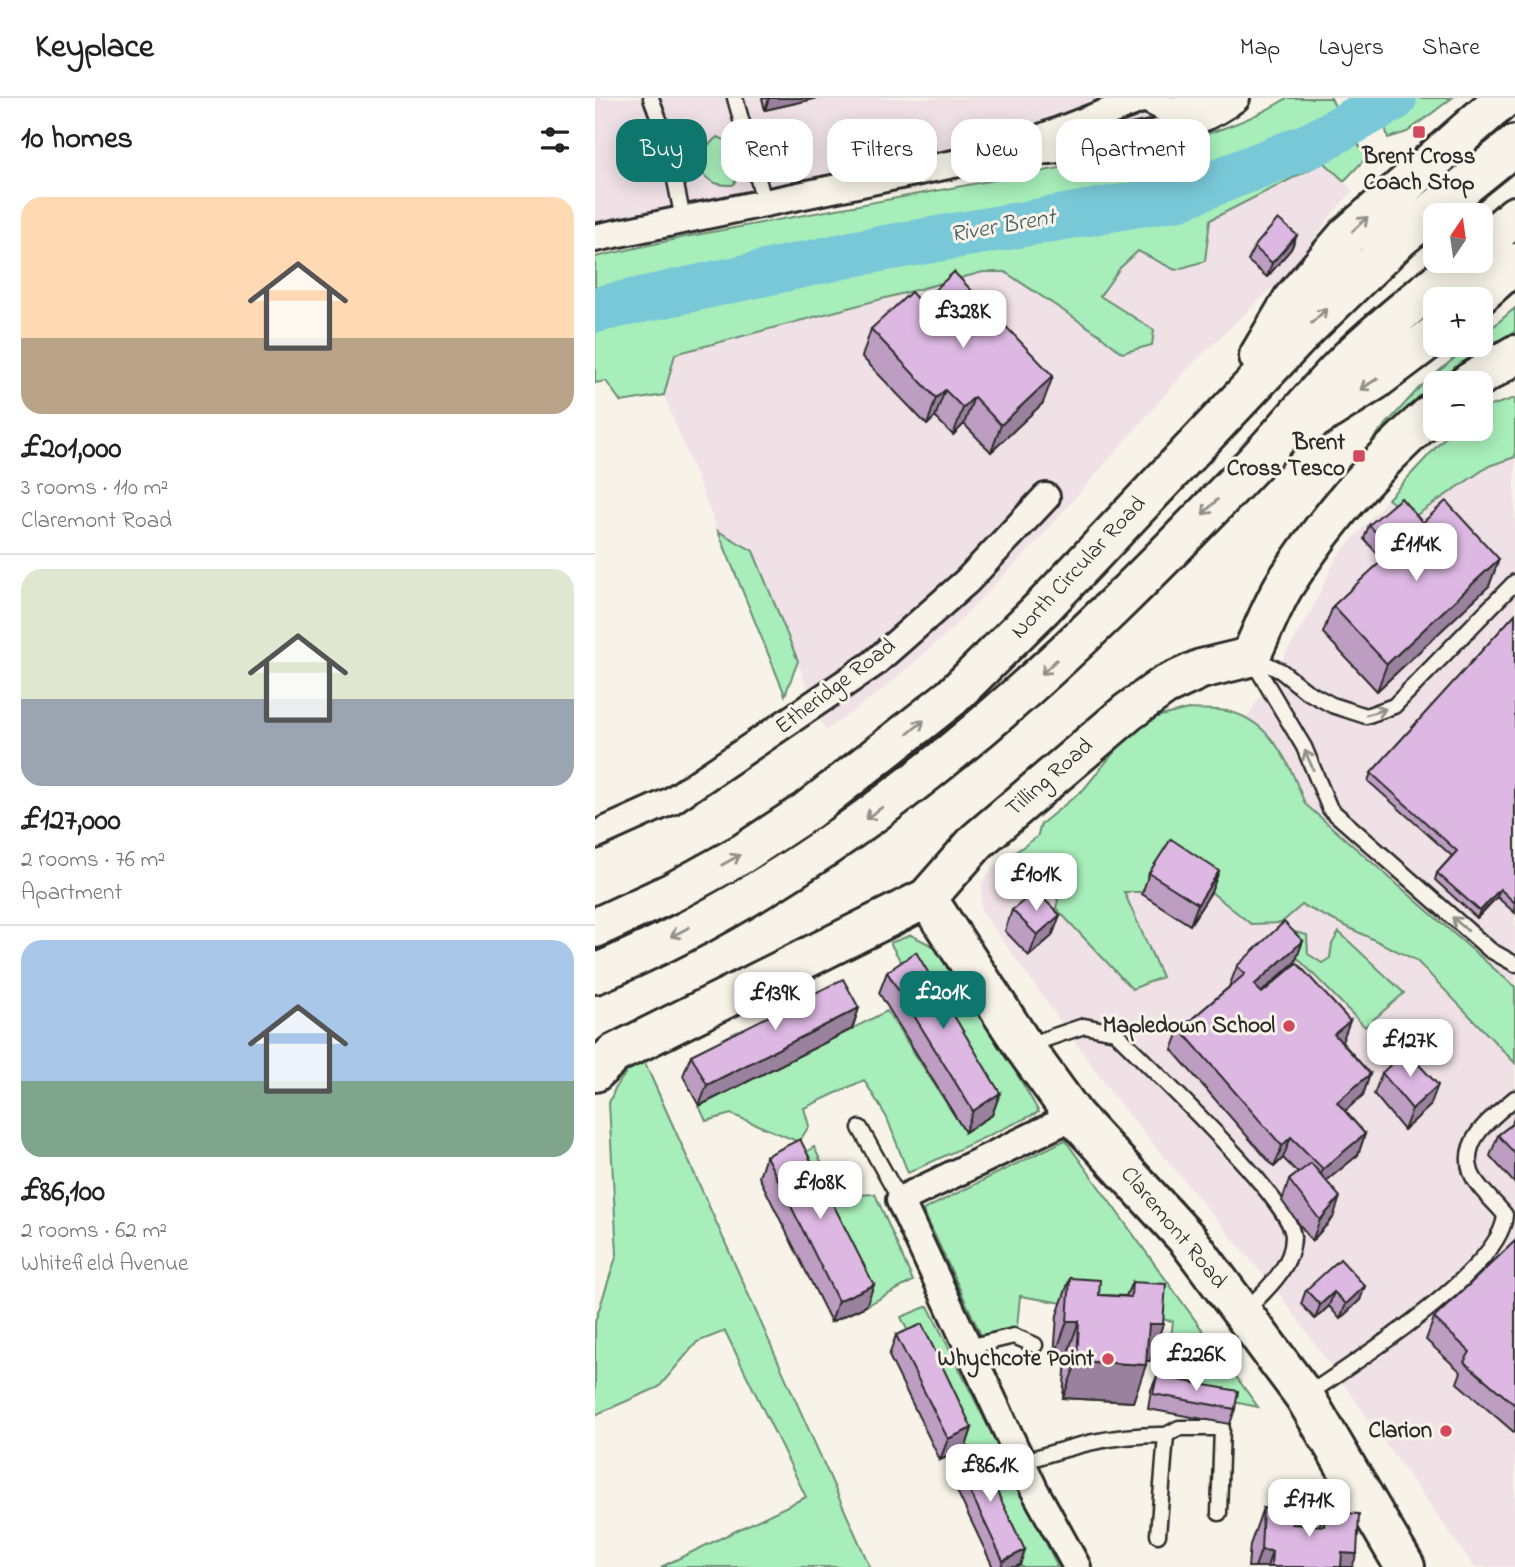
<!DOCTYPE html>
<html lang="en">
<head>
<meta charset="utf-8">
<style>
  :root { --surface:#fff; --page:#f2f2f2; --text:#222; --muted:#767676; --line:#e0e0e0; --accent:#0f766e }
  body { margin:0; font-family:"Indie Flower",sans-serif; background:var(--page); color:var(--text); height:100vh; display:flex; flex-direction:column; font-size:26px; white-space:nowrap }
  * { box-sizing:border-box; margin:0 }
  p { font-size:23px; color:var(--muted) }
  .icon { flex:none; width:38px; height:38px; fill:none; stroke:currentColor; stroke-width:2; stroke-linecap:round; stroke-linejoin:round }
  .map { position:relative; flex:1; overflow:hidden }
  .details { display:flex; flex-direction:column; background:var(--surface); width:595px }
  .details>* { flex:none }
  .banner { position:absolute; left:21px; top:21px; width:665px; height:63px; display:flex; gap:14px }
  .needle { width:46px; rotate:13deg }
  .fabs { position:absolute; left:828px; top:105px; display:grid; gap:14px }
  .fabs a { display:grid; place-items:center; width:70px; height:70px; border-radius:14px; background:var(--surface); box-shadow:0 4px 18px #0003; font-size:35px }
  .price { position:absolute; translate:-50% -60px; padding:0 16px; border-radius:14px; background:#fff; color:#222; font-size:23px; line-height:46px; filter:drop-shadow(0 2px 4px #0008) }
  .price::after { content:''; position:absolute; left:50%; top:42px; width:21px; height:16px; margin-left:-10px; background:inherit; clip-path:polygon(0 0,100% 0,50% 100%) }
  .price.active { background:var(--accent); color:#fff }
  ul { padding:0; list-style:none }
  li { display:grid; align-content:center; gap:14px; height:371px; padding:0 21px }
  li+li { border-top:2px solid var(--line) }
  li span { display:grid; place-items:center; height:217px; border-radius:21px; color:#555 }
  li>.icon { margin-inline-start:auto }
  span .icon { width:126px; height:126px; fill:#fffc; stroke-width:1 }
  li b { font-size:30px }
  h2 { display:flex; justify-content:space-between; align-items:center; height:84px; padding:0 21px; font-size:30px }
  .pill { padding:0 24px; border-radius:21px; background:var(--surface); box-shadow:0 4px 18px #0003; font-size:24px; line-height:63px }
  .pill.active { background:var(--accent); color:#fff }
  header { display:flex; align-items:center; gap:42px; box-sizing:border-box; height:98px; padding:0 35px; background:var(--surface); border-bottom:2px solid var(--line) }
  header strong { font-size:33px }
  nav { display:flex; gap:38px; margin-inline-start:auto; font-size:24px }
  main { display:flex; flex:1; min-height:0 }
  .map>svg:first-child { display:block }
</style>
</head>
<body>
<header>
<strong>Keyplace</strong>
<nav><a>Map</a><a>Layers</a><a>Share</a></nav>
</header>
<main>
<section class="details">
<h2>10 homes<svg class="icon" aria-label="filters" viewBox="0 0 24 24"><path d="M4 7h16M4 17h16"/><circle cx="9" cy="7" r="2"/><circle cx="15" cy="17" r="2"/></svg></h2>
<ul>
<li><span style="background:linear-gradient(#ffd9b3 65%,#b9a48a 0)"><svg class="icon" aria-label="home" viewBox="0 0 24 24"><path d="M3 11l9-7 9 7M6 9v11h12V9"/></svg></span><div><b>£201,000</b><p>3 rooms · 110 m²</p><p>Claremont Road</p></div></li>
<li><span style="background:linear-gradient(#dfe7d0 60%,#9aa5b1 0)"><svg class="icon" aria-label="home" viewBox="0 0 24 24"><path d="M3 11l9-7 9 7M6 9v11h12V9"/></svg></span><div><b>£127,000</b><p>2 rooms · 76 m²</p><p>Apartment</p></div></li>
<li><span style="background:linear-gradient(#a9c7e8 65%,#7fa58c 0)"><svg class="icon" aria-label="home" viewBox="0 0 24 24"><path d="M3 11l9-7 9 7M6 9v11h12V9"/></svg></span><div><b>£86,100</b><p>2 rooms · 62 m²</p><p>Whitefield Avenue</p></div></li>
</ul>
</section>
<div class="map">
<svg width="920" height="1469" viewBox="0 0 920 1469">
  <rect width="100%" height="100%" fill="#f7f3e8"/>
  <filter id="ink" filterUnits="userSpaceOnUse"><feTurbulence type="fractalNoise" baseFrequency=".0143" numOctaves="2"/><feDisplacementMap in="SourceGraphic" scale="14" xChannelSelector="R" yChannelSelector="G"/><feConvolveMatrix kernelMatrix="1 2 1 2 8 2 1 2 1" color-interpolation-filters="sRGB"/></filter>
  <g filter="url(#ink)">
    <path fill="#efe1e6" d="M0,0H592L561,25L484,24L0,140Z
      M729,64L758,93L740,112L698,170L596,267L439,447L348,539L291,589L230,633L158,453L123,433L69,297L80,256L388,174Z
      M920,359V1469H879L686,1198L521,1001L386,812L387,784L398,768L442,739L446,726L489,691L524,648L593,611L631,613L652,620L716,514L741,460L793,401L817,420L894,368Z"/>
    <path fill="#a8eeba" stroke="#6a8c72" stroke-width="2" d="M692,0H736L746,21L582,91L198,155L0,198V159L95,138L557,53C602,39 652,26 692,0Z
      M814,0H857L812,34L793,40L786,13Z
      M753,31L772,59L749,83L729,64L615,122L610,163L580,172L543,153L525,170L505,198L559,232L557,247L527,255L505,237L410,174H388L80,256L69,297L26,304L11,283L0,285V225L266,166L584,108L720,49Z
      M122,39L141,46L152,64L138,87C121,87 114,85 104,71L106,54Z
      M920,210V233L856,285H840V297L777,342L824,290L875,247H886V239Z
      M920,300V359L894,368L817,420L793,401L858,331H886V311Z
      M123,433L158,453L203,563L190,597Z
      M593,611C606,612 620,611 632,613C678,623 695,668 710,706L920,889V965L821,862L707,807L686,825L656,826L616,794H529L567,879L537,891L461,810L463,802L448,784L440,786L415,758L442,739L446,726L489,691L524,648L554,621Z
      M699,834L712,837L713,856L727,865L735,860L737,846L744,834L809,895L770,929L687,844Z
      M316,837L352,855L444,1014L313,1075L292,1020L269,982L209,1010L214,1028L204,1044L136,1016L111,1023L104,1008L292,913L370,1034L397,1017L295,845Z
      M46,956L275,1469H66L211,1399L130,1233L102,1244L64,1289L0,1317V1224L22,1156L14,1005L21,988Z
      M470,1042L663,1309L570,1290L578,1223L425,1198L422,1229L386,1237L328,1112Z
      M219,1049L238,1089L261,1097L280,1096L318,1183L271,1208L197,1063Z
      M333,1208L463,1469H426L306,1219Z"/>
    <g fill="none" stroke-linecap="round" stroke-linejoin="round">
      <path stroke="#79c8d7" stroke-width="46" d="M0,212L262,155L584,99L718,46L799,0"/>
      <g stroke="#2b2b2b" stroke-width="19">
        <path id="lane" d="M56,0L72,43L88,121
          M140,0L170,106
          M657,559L686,573L711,593L737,607L771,618L799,608L920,484
          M656,560L709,649L735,711L895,852L920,866
          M430,948L489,928L520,934C551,966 698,1103 698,1139C698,1169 670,1193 650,1213
          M265,1030L305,1102
          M373,1249L419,1238L440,1247
          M712,1297C757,1266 907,1172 910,1117C901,1105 881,1089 876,1074C865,1041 898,1019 920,1000
          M571,1337L584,1330H627L624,1415
          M427,1364C479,1348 516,1336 571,1337L563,1437"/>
      </g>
      <g stroke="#2b2b2b" stroke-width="32">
        <path id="street" d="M550,0L574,12L612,9
          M431,54C494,49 591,40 641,0
          M0,140L402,57L549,0
          M0,737L76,703L278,566L372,483L451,399
          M479,1018L305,1102L439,1391L482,1469"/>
      </g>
      <g stroke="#2b2b2b" stroke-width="44">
        <path id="secondary" d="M874,285L920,257
          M332,800L429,949L479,1018L593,1142L710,1299L810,1469
          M0,974L19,956L332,800L382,743L533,614L569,588L606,571L655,559C667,535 676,509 690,486C730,423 783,362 840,313"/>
      </g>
      <g stroke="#2b2b2b" stroke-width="44">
        <path id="highway" d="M886,148L920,118
          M880,201L920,165
          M664,258L698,201L752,138L909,0
          M716,323L779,283L840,237
          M0,830L78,794L147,756L212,713L357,599L449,508L714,228L805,140L920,47
          M0,876C261,767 473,562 664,360C695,327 723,291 756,259C791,225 831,195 868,163"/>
      </g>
      <use href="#lane" stroke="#f7f3e8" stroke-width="14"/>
      <use href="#street" stroke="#f7f3e8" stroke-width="26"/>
      <use href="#secondary" stroke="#f7f3e8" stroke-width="38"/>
      <use href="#highway" stroke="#f7f3e8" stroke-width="38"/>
    </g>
    <path fill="#bd9ec2" stroke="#2b2b2b" stroke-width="2" d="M167,0H223L170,12Z
      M702,137L696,151L672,179L653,163L659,149Z
      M326,205L448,305L396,354L369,326L358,337L340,319L332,327L267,259L276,231Z
      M828,425L904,461L894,488L782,593L728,535L738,508L788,462L769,441L774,427Z
      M920,516V815L902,799L882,820L840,782L842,775L857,758L773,683L776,675Z
      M624,773L616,794L595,827L547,796L554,775Z
      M417,812L465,817L457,838L434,858L410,833Z
      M708,843L700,864L666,895L747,944L775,976L768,997L750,1013L770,1036L763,1057L731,1083L738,1120L717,1143L687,1103L694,1082L703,1075L688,1060L679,1069L577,952L585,931L634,889L642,868Z
      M292,874L405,995L397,1017L370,1034L284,895Z
      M264,910L257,931L104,1008L88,978L96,957Z
      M787,975L835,1008L809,1032L779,996Z
      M920,1017V1086L895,1058L903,1037L917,1026Z
      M171,1058L271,1208L236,1224L164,1079Z
      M920,1143V1335L862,1285L866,1274L831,1242L839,1220Z
      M475,1180L504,1197L531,1198L537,1184L555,1263H551L538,1304L468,1300L471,1260H459L462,1217Z
      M770,1188L765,1202L745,1221L734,1208L720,1221L706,1206L711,1192Z
      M301,1237L377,1330L370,1351L345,1362L294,1258Z
      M562,1278L640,1311L635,1326L553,1311L556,1292Z
      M359,1359L425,1467L420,1469H398L353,1374Z
      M668,1410L697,1426L724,1428L730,1414L757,1469H653L655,1447Z"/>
    <path fill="#9a819e" stroke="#2b2b2b" stroke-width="2" d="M174,0H223L170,12Z
      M702,137L696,151L672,179L677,165Z
      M458,278L448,305L396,354L406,327Z
      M350,292L340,319L332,327L341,300Z
      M379,299L369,326L358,337L368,310Z
      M904,461L894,488L782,593L792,566Z
      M624,773L616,794L595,827L603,806Z
      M905,791L902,799L882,820L885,813Z
      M465,817L457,838L434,858L442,837Z
      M708,843L700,864L651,908L659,887Z
      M264,910L257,931L104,1008L112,987Z
      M755,923L747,944L731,957L739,936Z
      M775,976L768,997L735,1026L742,1004Z
      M843,987L835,1008L809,1032L817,1011Z
      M405,995L397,1017L370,1034L378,1013Z
      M770,1036L763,1057L720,1092L728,1071Z
      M696,1039L688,1060L679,1069L687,1048Z
      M745,1099L738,1120L717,1143L725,1122Z
      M279,1187L271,1208L236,1224L243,1203Z
      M770,1188L765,1202L745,1221L751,1206Z
      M739,1194L734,1208L720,1221L725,1207Z
      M472,1223H484L471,1260H459Z
      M554,1226H568L555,1263H540Z
      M482,1263L551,1267L538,1304L468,1300Z
      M377,1330L370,1351L345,1362L353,1341Z
      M430,1452L425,1467L420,1469H406L408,1463Z
      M666,1452L677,1453L672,1469H660Z
      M747,1455L762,1456L757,1469H742Z"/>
    <path fill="#dcb8e2" stroke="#2b2b2b" stroke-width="2" d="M683,121L702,137L677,165L659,149Z
      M359,174L458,278L406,327L379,299L368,310L350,292L341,300L276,231L316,194L326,205Z
      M806,400L828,425L798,453L774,427Z
      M851,403L904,461L792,566L738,508Z
      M920,516V805L905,791L885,813L842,775L862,753L776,675Z
      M576,741L624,773L603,806L554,775Z
      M441,793L465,817L442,837L417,812Z
      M689,824L708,843L659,887L667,895L702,865L755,923L739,936L775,976L742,1004L770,1036L728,1071L696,1039L687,1048L585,931L650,876L642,868Z
      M321,854L405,995L378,1013L292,874Z
      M248,881L264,910L112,987L96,957Z
      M810,952L843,987L817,1011L787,975Z
      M920,1024V1056L903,1037Z
      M205,1041L279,1187L243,1203L171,1058Z
      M716,1065L745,1099L725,1122L694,1082Z
      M920,1143V1307L869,1264L875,1254L839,1220Z
      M745,1161L770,1188L751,1206L739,1194L725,1207L711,1192Z
      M475,1180L505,1182L504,1197L536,1199L537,1184L571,1186L568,1226H554L551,1267L482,1263L484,1223H472Z
      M327,1226L377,1330L353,1341L301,1237Z
      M562,1278L643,1293L640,1311L558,1296Z
      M381,1350L430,1452L408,1463L359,1359Z
      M668,1410L698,1412L697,1426L729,1428L730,1414L764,1416L762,1456L747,1455L746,1469H676L677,1453L666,1452Z"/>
    <defs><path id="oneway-shaft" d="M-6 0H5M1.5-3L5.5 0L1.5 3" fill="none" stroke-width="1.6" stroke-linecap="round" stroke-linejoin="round" transform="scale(1.75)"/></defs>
    <g stroke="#918f8a">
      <use href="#oneway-shaft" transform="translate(765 126) rotate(-43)"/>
      <use href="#oneway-shaft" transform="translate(724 218) rotate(-44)"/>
      <use href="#oneway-shaft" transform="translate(774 286) rotate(147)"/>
      <use href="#oneway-shaft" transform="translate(615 409) rotate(135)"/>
      <use href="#oneway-shaft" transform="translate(454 569) rotate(136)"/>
      <use href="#oneway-shaft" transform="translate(781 614) rotate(-17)"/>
      <use href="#oneway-shaft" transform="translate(321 629) rotate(-40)"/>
      <use href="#oneway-shaft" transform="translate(714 662) rotate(-113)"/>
      <use href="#oneway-shaft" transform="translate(279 715) rotate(145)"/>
      <use href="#oneway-shaft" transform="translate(136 762) rotate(-29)"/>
      <use href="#oneway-shaft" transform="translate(865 826) rotate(-139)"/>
      <use href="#oneway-shaft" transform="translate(85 834) rotate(153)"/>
    </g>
  </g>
  <g fill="#d1495b" stroke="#f7f3e8" stroke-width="2.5">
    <rect x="817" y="27" width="14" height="14" rx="3.5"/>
    <rect x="757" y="351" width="14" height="14" rx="3.5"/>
    <circle cx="694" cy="928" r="7"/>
    <circle cx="513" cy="1261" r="7"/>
    <circle cx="851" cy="1333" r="7"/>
  </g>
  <g text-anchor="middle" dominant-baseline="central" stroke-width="6" stroke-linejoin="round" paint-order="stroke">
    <g font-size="23" font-weight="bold" fill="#2b2b2b" stroke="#f7f3e8" text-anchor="end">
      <text x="824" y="59" text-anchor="middle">Brent Cross<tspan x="824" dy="26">Coach Stop</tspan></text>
      <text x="750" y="345">Brent<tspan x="750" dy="26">Cross Tesco</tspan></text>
      <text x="680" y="928">Mapledown School</text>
      <text x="499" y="1261">Whychcote Point</text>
      <text x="837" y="1333">Clarion</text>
    </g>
    <g font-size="23" fill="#2b2b2b" stroke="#f7f3e8">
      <text transform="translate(484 470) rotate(-47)">North Circular Road</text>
      <text transform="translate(241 589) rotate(-37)">Etheridge Road</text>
      <text transform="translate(455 680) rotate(-41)">Tilling Road</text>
      <text transform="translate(578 1130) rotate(50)">Claremont Road</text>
    </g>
    <g font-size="24" font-style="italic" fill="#425a5f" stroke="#f7f3e8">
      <text transform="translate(408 129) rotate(-10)">River Brent</text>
    </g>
  </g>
</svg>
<div class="fabs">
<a><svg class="needle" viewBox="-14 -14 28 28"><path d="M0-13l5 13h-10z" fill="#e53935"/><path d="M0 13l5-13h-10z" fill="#767676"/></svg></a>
<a>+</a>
<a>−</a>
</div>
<b class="price" style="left:368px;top:252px">£328K</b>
<b class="price" style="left:821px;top:485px">£114K</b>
<b class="price" style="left:441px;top:815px">£101K</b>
<b class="price active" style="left:348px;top:933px">£201K</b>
<b class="price" style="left:180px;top:934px">£139K</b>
<b class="price" style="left:815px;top:981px">£127K</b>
<b class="price" style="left:225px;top:1123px">£108K</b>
<b class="price" style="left:601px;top:1295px">£226K</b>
<b class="price" style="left:395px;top:1406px">£86.1K</b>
<b class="price" style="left:714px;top:1441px">£171K</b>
<div class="banner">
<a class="pill active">Buy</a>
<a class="pill">Rent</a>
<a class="pill">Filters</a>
<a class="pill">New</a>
<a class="pill">Apartment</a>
</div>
</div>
</main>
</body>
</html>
